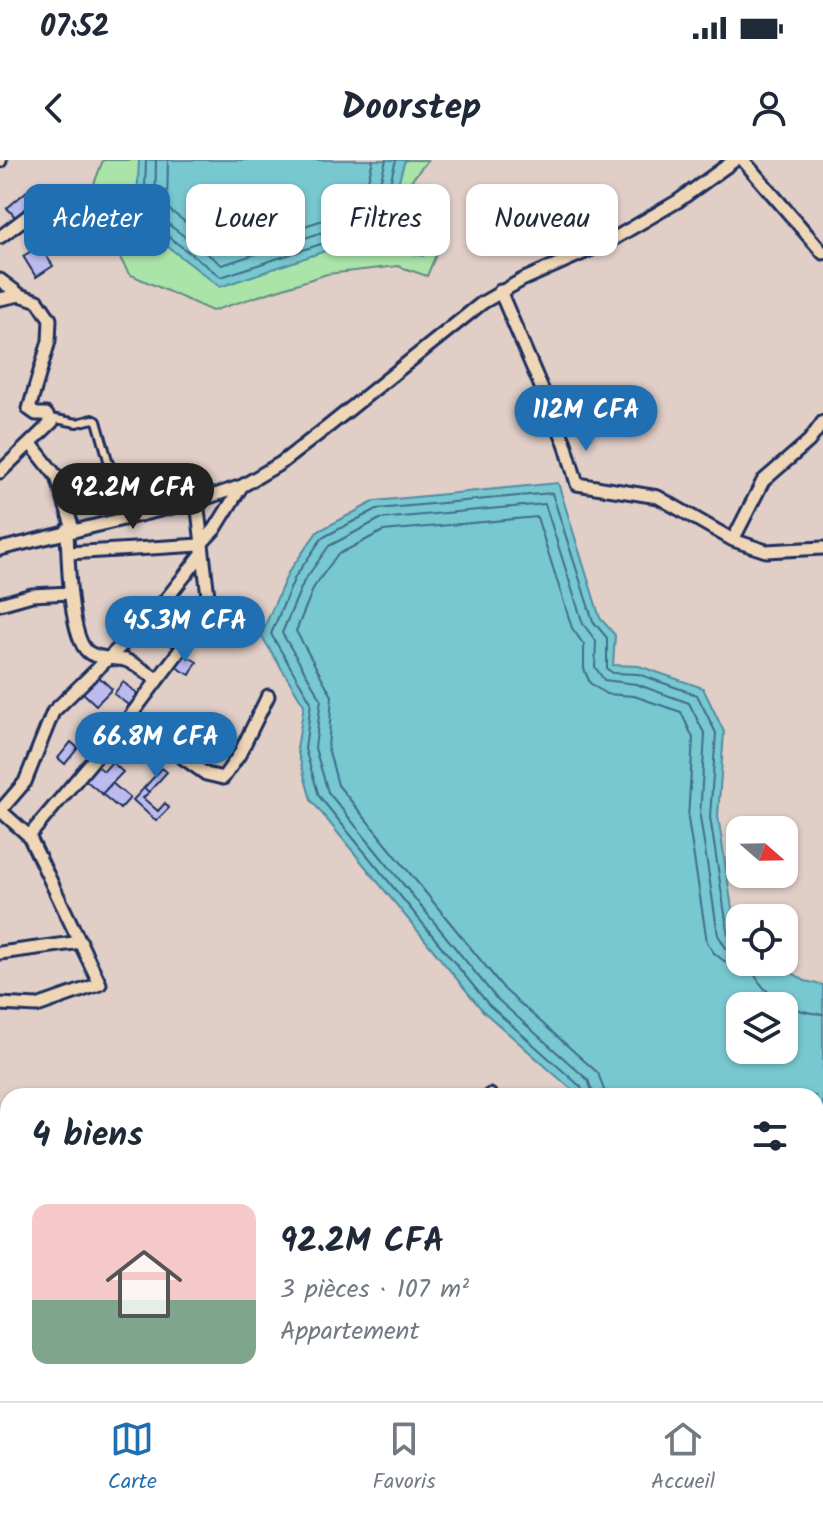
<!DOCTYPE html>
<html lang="fr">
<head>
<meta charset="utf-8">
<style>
  :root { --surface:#fff; --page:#f6f6f7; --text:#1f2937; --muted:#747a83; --line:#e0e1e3; --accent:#1f6fb2 }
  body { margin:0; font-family:Kalam,sans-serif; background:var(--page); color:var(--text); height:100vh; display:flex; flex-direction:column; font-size:30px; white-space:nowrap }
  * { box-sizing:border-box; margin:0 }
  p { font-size:26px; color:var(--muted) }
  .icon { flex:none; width:44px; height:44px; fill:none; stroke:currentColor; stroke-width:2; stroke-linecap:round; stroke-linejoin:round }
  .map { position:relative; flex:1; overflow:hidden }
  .side { position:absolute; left:0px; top:928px; width:824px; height:314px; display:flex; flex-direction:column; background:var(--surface); border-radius:24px 24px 0 0; box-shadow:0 2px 6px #0004 }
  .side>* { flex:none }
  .banner { position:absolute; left:24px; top:24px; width:776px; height:72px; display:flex; gap:16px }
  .needle { width:52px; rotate:110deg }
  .fabs { position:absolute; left:726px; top:656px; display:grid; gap:16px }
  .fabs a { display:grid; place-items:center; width:72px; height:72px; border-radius:16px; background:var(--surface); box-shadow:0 2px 6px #0004; font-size:40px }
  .price { position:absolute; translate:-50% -68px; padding:0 18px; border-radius:28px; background:var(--accent); color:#fff; font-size:26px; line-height:52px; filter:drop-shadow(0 2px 4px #0008) }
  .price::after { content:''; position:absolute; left:50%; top:48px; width:24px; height:18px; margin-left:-12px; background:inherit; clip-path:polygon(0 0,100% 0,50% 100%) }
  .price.on { background:#222; color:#fff }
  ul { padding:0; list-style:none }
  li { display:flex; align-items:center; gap:24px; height:200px; padding:0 32px }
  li+li { border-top:2px solid var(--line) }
  li span { display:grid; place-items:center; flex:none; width:224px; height:160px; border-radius:16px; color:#555 }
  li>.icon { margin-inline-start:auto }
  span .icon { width:96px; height:96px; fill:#fffc; stroke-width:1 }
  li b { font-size:34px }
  h2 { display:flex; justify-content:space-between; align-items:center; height:96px; padding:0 32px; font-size:34px }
  .tag { padding:0 28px; border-radius:16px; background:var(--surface); box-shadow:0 2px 6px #0004; font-size:28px; line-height:72px }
  .tag.on { background:var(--accent); color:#fff }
  .status { display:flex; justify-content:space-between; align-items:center; height:56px; padding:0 40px; background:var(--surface); direction:ltr }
  .status svg { height:22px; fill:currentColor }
  header { display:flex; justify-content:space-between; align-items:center; height:104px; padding:0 32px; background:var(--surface); font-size:36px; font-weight:700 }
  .tab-bar { display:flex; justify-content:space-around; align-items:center; height:112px; border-top:2px solid var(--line); background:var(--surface); font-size:22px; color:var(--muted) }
  .tab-bar a { display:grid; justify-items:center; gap:4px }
  .tab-bar .on { color:var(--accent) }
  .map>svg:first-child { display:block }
</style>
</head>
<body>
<div class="status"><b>07:52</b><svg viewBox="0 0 49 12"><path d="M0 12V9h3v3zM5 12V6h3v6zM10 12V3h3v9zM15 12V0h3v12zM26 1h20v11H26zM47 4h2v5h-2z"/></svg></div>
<header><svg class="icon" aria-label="back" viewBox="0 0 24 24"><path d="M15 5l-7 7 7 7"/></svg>Doorstep<svg class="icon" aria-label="person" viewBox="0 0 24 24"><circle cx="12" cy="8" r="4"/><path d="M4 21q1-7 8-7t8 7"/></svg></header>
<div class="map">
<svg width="823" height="1241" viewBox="0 0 823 1241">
  <rect width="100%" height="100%" fill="#e0cec7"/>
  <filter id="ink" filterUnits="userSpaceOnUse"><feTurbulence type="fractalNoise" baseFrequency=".0125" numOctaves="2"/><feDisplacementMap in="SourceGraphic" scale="16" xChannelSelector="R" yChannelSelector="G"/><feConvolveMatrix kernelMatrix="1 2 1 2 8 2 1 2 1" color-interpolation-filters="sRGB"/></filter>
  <g filter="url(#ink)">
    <path fill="#d6c8d2" d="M21,1234H204L194,1241H27Z
      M641,1234H754L751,1241H651Z"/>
    <path fill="#aae4a9" stroke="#628a84" stroke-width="2" d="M103,0H428L406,27L438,90L427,116L398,106L327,114L212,151L129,114L88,40Z"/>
    <path fill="#78c8d0" stroke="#538ba2" stroke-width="2" fill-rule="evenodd" d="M139,0H405L394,37L429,88L423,96L380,86L328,90L220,127L136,62Z
      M558,323L600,458L615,475L613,505L639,506L703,528L724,572L718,656L736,775L740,778V802H776L805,821L823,825V995L816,1003V936H579L483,851L311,640L297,589L304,545L261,475L288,413L317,372L375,341ZM740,846H784V890H740Z"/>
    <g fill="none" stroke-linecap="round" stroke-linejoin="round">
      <path stroke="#406c8c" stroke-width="2" d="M146,0L144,58L221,117L327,82L380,78L411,83L413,78L386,38L396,0
        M156,0L155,54L222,105L323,72L388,68L390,63L376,38L386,0
        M168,0L167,48L224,92L320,61L366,56L365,33L373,0
        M584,936L581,927L489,845L319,636L305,589L311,542L271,474L295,417L322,378L377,349L552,333L593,461L607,478V509L613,513L638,514L697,535L716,573L710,657L728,774L733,781L740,782
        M594,936L588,920L496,838L328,632L315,588L321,539L282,473L304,421L329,386L380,359L545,344L583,464L596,481L595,507L604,520L636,524L689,543L705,575L700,657L718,775L726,788L740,792
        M606,936L598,913L505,830L338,625L328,588L332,536L296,471L314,427L337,395L383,371L537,357L572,468L584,485V509L590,523L606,534L634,536L681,552L693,578L688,659L707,782L714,793L724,801L750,804C760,834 790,853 823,854"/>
    </g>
    <path fill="#bdbbed" stroke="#1b2f5e" stroke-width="2" d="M27,31L37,44L18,60L7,48Z
      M40,86L53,106L36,117L23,96Z
      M168,449L190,464L174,487L152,472Z
      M180,492L197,502L190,515L172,505Z
      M98,516L112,529L96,545L82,532Z
      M123,522L140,536L131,547L114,534Z
      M71,582L78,588L65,604L58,598Z
      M112,602L123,612L102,634L84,619L96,605L104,611Z
      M162,608L167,612L149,632L144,628Z
      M112,623L130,638L120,649L102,634Z
      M144,628L149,632L143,638L158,651L165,643L169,648L156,661L133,640Z"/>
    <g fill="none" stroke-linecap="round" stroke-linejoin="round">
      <g stroke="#1b2f5e" stroke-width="12">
        <path id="lane" d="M51,258L77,263L93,259L97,261L124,357"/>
      </g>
      <g stroke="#1b2f5e" stroke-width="17">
        <path id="street" d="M743,0L823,93
          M0,1V0
          M0,77L48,41
          M0,120L20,135L38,141L50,159L49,181L29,249L36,254H46L52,262L0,312
          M500,131L565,283L577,324L658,337L733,380
          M0,139L20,135
          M823,262L809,281L763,321L733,380L766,391L823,388
          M31,284L57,317L73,369
          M67,370C68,395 69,477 88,492C97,499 114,498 125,500C136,504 147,513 157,519
          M0,389L197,341L242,326L281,303L330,265L482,143L522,120L608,82L678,41L735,0
          M68,393L200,385L215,369L241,327
          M0,444L32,435L70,433
          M128,559L206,614L223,618L239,595L268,536
          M0,651L25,622L53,552L156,452L201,395
          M29,676L128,559L205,457L209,445L197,341
          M0,793L81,782
          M0,844L37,846L100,824L29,676L1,651
          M489,936L490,935
          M816,1137L823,1123
          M816,1148L823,1152
          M224,1241L234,1234
          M767,1241L770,1234"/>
      </g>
      <g stroke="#1b2f5e" stroke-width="22">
        <path id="secondary" d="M0,1001L8,1005
          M599,1234L608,1241"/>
      </g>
      <use href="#lane" stroke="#efd6b7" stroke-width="6"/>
      <use href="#street" stroke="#efd6b7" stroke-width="11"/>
      <use href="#secondary" stroke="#efd6b7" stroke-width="16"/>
    </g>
  </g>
</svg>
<div class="fabs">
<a><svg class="needle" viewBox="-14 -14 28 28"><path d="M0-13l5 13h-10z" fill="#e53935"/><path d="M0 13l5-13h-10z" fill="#747a83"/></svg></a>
<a><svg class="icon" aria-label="locate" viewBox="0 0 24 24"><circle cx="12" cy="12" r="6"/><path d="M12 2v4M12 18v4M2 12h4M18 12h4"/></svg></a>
<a><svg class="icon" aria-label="layers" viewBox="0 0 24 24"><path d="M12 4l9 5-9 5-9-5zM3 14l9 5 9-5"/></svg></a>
</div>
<b class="price" style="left:586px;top:293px">112M CFA</b>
<b class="price on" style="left:133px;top:371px">92.2M CFA</b>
<b class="price" style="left:185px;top:504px">45.3M CFA</b>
<b class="price" style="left:156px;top:620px">66.8M CFA</b>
<div class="banner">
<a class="tag on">Acheter</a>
<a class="tag">Louer</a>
<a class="tag">Filtres</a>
<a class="tag">Nouveau</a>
</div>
<section class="side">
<h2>4 biens<svg class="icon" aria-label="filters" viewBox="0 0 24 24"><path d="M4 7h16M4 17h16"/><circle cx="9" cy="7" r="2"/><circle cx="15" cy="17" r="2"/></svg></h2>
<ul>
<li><span style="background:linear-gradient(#f6c9c9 60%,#7fa58c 0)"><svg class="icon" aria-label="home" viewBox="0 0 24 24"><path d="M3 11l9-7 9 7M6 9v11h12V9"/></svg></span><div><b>92.2M CFA</b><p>3 pièces · 107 m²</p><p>Appartement</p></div></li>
</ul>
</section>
</div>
<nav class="tab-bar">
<a class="on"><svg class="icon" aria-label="map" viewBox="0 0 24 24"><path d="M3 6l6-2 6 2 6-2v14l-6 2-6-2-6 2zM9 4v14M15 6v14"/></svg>Carte</a>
<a><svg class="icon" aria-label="saved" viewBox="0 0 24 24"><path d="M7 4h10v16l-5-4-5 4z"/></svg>Favoris</a>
<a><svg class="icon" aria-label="home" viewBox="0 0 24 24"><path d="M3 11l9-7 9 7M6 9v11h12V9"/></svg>Accueil</a>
</nav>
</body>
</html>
